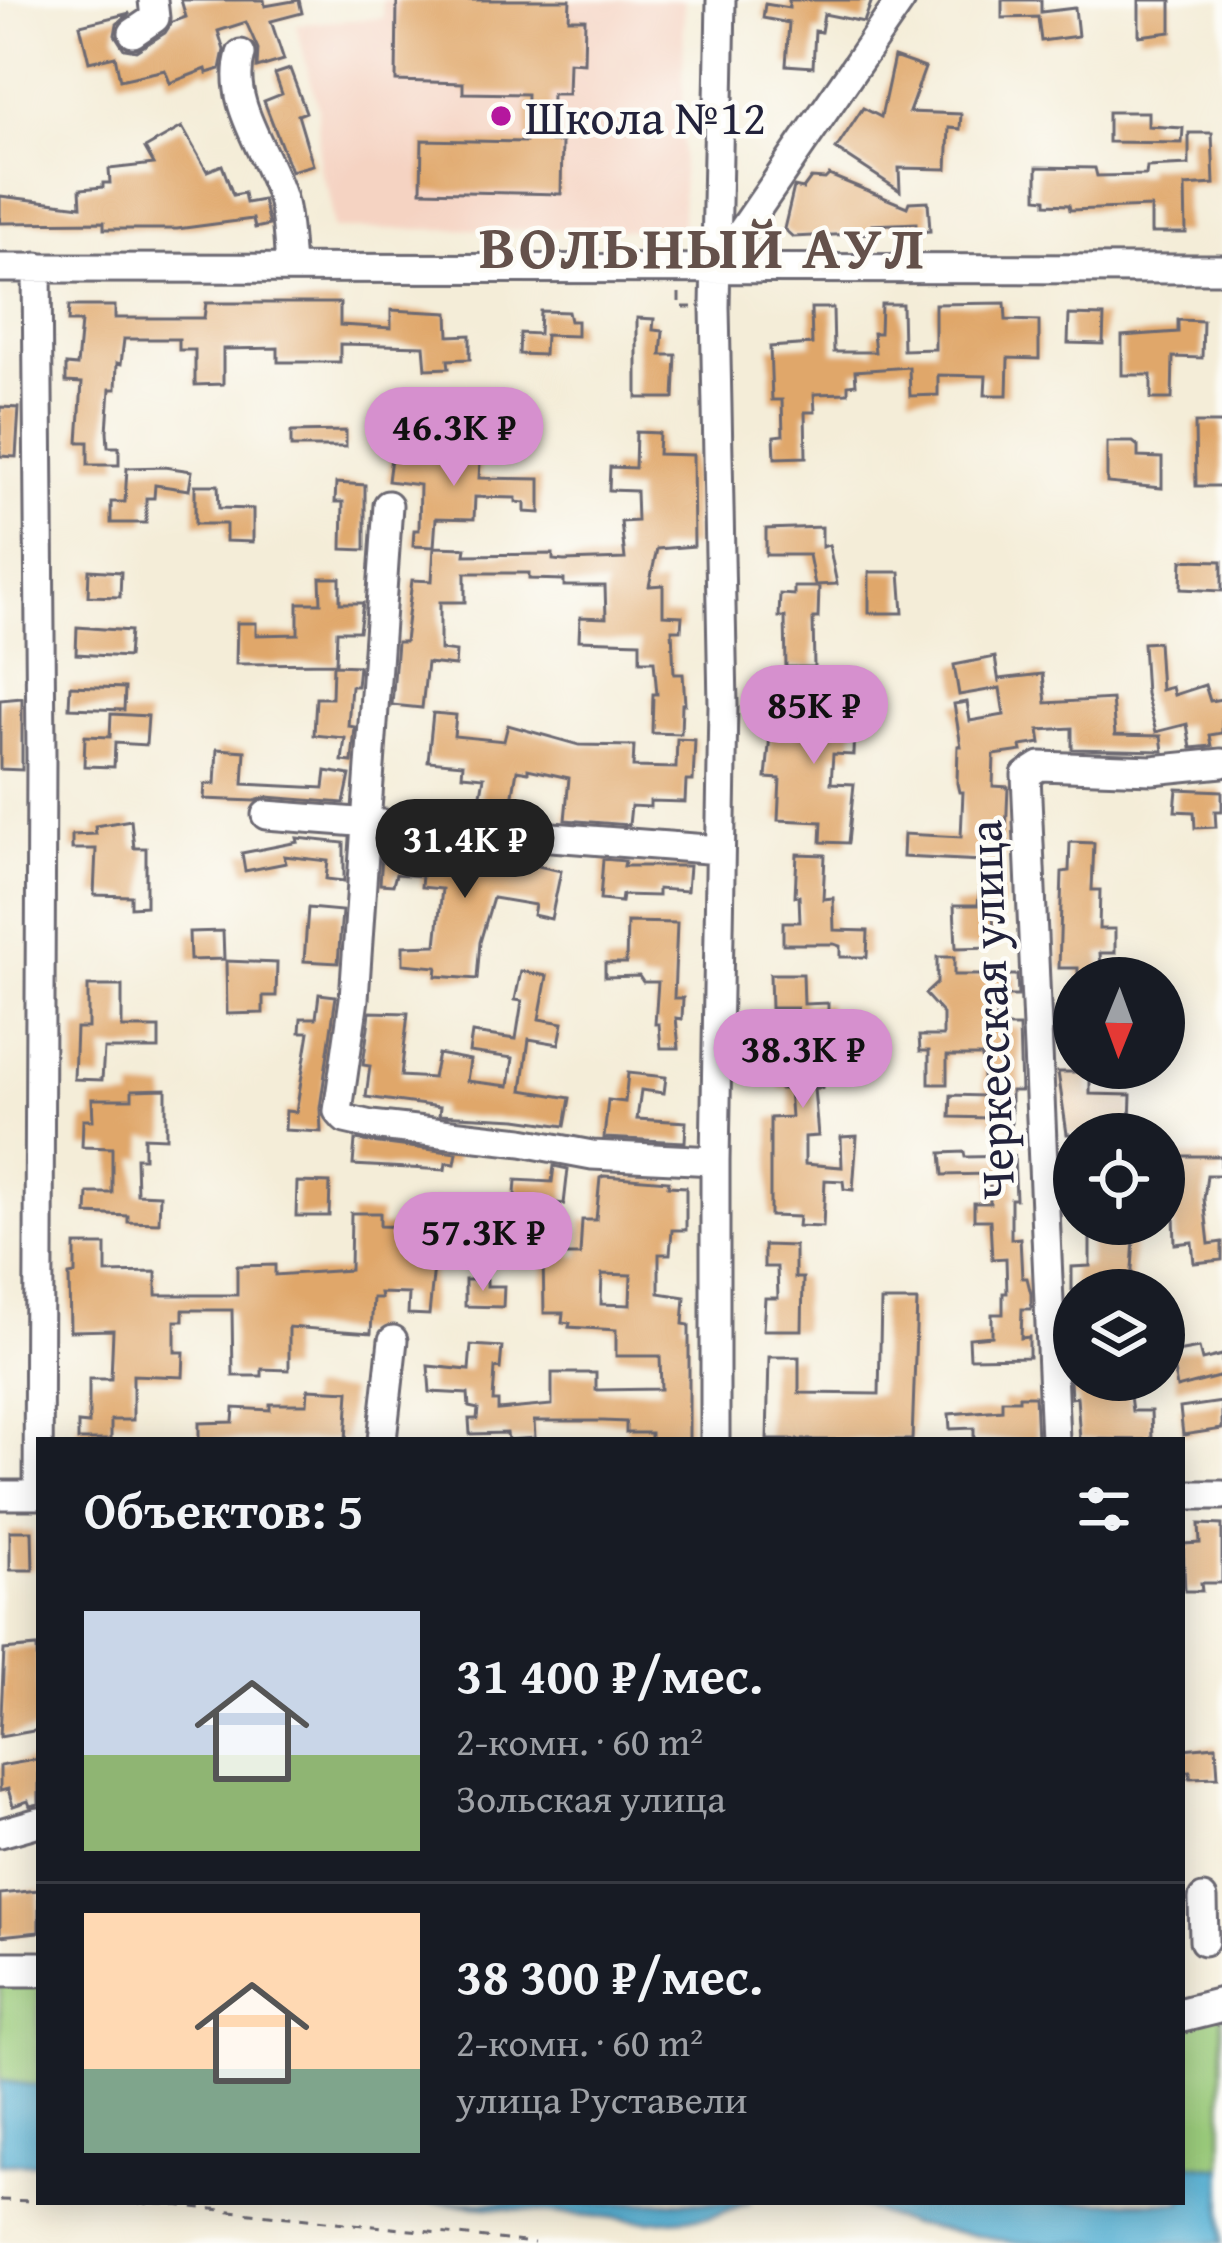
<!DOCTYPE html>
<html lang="ru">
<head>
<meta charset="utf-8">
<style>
  :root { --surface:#171b24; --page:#20242c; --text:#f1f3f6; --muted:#9ea1a6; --line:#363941; --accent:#d690ce }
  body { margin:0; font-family:"Gentium Book Plus",serif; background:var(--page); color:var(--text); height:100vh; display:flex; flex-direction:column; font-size:45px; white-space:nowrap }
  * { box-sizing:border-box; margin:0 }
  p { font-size:39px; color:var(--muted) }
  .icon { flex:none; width:66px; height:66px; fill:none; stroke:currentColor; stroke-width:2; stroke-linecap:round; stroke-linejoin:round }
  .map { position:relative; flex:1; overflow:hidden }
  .drawer { position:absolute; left:36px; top:1437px; width:1149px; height:768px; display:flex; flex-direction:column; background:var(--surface); border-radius:0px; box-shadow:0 6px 30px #0003 }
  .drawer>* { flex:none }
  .needle { width:78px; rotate:181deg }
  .controls { position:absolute; left:1053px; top:957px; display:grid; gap:24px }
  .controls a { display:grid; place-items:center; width:132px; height:132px; border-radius:50%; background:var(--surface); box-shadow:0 6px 30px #0003; font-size:60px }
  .price { position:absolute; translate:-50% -102px; padding:0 27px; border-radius:42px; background:var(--accent); color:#111; font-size:39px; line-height:78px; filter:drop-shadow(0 3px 6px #0008) }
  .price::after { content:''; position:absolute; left:50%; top:72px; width:36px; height:27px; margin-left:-18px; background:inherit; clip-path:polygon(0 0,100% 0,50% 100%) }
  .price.current { background:#222; color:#fff }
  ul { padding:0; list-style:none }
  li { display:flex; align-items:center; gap:36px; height:300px; padding:0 48px }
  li+li { border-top:3px solid var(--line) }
  li span { display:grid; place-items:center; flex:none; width:336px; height:240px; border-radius:0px; color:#555 }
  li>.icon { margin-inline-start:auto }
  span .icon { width:144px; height:144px; fill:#fffc; stroke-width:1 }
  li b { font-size:51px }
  h2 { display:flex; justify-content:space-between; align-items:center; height:144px; padding:0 48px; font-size:51px }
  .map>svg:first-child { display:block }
</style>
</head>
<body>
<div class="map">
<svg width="1222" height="2243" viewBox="0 0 1222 2243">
  <rect width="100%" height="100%" fill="#fdfcf7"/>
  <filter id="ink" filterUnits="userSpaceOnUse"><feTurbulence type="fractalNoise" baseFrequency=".00833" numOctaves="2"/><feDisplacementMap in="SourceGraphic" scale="24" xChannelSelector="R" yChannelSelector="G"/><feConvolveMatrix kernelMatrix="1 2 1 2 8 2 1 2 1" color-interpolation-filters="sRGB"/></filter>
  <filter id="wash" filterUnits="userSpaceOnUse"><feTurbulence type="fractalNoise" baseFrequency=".004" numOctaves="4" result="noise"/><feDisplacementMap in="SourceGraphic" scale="48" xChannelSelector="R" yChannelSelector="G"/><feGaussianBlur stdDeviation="2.7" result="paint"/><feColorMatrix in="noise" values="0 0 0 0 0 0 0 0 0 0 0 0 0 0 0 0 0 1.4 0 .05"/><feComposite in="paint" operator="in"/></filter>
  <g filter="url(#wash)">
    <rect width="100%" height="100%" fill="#f4edd8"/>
    <path fill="#f5d3c2" d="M382,0H684L682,230L333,229L330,196L319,168L318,107L296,24L384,18Z"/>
    <path fill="#9bcc7b" stroke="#5e775b" stroke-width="3" d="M0,1969H39V2086L0,2081Z
      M1222,2005V2168L1182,2163V2015Z"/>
    <path fill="#56b1d4" stroke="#3c6a88" stroke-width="3" d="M0,2081L39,2086V2163L0,2164Z
      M1182,2163L1222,2168V2243H1023L908,2224L846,2202H1182Z
      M431,2202H751L710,2217L649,2221Z"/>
    <g id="blocks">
      <path fill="#e0a76a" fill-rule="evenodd" d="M181,0H264L265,6L299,0L302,13L271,21L284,60L257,68L258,49L246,22L218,31L224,50L220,69L207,73L206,69L170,83L165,70L120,80L115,56L89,62L80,25L130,13L117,24L115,35L124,49L136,51L165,33L172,22L186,17Z
        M397,0H570L569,19H585L584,63L569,62L568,94H552L551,142H562L561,194L421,191L422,140L526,142L527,94L463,93V83L396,81Z
        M789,0H872L864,22L824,14L821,32L815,31L813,67L786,65L789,23L763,18L765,4L789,8Z
        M1002,0H1041V12L1075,8L1078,36L1041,41L1038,17L1002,18Z
        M1139,0H1171V32L1139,36Z
        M894,57L925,68L909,112L961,114L960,129L949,128L947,169L899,168L900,191L836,149L863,108L881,117Z
        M290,69L306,112L298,115L313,165L291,171L264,101L282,94L275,74Z
        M1108,112H1148V126L1183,128L1182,143L1108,142Z
        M182,127L207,171L222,165L233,195L244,193L246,203L263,200L269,225L255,228L253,219L177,229H104V222L0,223V196L81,206L80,189L103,187V183H110L109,169L154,164L145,148Z
        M1189,133H1212L1214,184L1185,186L1186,233H1151V207L1070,210L1069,205L1046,204V199L1037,198V167L1095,168L1097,176L1146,175L1147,167L1189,165Z
        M829,175L907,207L909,202L928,201L930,231L916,232V223L872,225L873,233L793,237L784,229L794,187L803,189L811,178L825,179Z
        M206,303H340V325L391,328V310L448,313L449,336L470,335V359L448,360L449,368L426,369L424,346L340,344V362H278V348L223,349V384L195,385V350H179V339H124L121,364L117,363L116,389H110L107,431L108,447H119V465H88V442H78L82,383L66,382V365L77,366L81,322H68L69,306H115V318H204Z
        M1005,303L1006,320L1039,321V359L1008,358L1007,395H985L986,376L938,375V395L910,396L909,367L855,371L856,384L848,385V393L814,394L815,412H805L806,457L775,458L774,436L783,435L782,400H772L770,347L812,344L811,308H833L834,352H875L873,333H880L881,304H902L903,350L935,349V304Z
        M540,311L568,312L570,321H577V336L545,335L544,355L519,354L520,333L539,334Z
        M1069,315L1104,316L1103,344L1068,343Z
        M637,318L654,319L653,330L663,331L661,355H676L674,398H637Z
        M1178,320L1203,321L1202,358L1173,357L1172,399H1151V375H1122V336L1178,332Z
        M0,407L19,408L16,457L0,456Z
        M1195,423H1222V486H1196Z
        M346,431V447H291V432Z
        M636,432L659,433L658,454L693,455L694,546L657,549L649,586L663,585V615L682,616L681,630H672L674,674H683L685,704H682L681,734L652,733L653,694H657L654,661H640V642L579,640L580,617L606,618L605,586H564V580L529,579V573H465V602H440V650L456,652L455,666L427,663L422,708L392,705L397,642H405L412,580L432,581L434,547L466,548L465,555L553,554V560L564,561L625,559L621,522L637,521L636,491L609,490L610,467L635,468Z
        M1107,442H1133L1138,446V457L1162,458V488L1107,483Z
        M392,450L480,462L479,478L540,479V513L525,512V503L516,502V498L475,497L474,519L436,518L434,547L413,546L414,530H419L420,485L388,481Z
        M164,467L192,471L189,490L155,485L154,498H146V523H111V502H125L127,468Z
        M336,483L365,485V550L342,549L343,502H335Z
        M195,485H218L219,508L253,509V542L226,541V524H195Z
        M822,527V547L829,545L837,584L815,585L809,555H766V529Z
        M1182,560L1222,561V591L1181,589Z
        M89,570L121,572L120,597L88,596Z
        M869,572H900L903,613H869Z
        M320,578H340V603H363L359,631H337L336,663L236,664L237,623H256V635L298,634V603H321Z
        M794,587H819L818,618H813L814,667H786L785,617H779L780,594L794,595Z
        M77,627L130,631L128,657L76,654Z
        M1158,642L1161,690L1172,687L1174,695L1205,685L1210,701L1222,699V733L1210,735L1212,746L1191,748L1187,724L1156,732L1146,694L1143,643Z
        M995,657L999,683V679L1043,674L1046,703L1112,699L1115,735L1161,736L1163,751L1072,749V728L1039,730L1041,743L1021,746L1022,751L994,755L993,786L1008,787L1003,908L993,907L994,947L956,948L954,905H978L982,861L903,857L904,834L961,837L963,792H959L957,783L958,746H961L954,704L967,702L970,721L1004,715L1000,688L959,695L954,665Z
        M333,665L359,666L357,686H351L348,726L355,727L352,762L342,761L345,738L314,735L316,698H332Z
        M70,686L125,688L124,710L69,708Z
        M841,695L844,725L854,726L853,755L833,754L831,783L854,784L848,843L821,842L822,822L778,820L780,779L766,778L770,735L795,736L792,700Z
        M22,698V770L0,769V700Z
        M433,713L456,715L454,736L504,741L508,725L579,745L634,746L633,767L676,768L677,739L695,740L693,781H686L685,802L650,801V807L631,806L629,825L565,820L569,778L528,769V772L517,770L511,806L480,800L484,777L462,775L463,764L428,761Z
        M111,714L148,716L146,745L115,743L114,767L84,766L85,736L110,737Z
        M217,749L245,751L243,784L324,788L326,771L350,775L344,803L267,797L255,801L204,799L205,784H215Z
        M1177,789L1222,791V811H1215L1216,827L1195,828L1194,812L1175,811Z
        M131,820L134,848H146V906L131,907V896L94,895L96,849H72V835L96,834L95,826Z
        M297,838L344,843V881L326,879L328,861L284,856L286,863L245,871L242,853L298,842Z
        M383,842L462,850V855L475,856L473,873L503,875L506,859L561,871L551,919L533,915L535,905L493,898L480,942L477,979L436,976L437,967L403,964V946L436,945L442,889L421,887L422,876L396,874L393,885L380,884Z
        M1070,842L1094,843L1092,890H1100L1099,929H1115V953H1100L1102,978H1078V968H1059L1062,872L1069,871Z
        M797,854L825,855L823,899L833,898L834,930L868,931L867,957H840V946L834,944H783V922H800L799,896H795Z
        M603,859L625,861L624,866H689L687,891L658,889V896L622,895L621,902L600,900Z
        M308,908L342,911L338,963L304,961Z
        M627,922L677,923L674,998H683L682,1019L676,1018L679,1048H661L659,1024H655L658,982H643L639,976L605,977V963H626Z
        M223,931L224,959L190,960L189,932Z
        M937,957H954V975H1017L1018,996H996V1027H1019L1021,1091H1011V1125L989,1124V1118L950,1117L951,1095L984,1096L982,1056H947V1084H929V1051H920L919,1036H943V1014L925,994L937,983Z
        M226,961L277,963L276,996H263V1013L227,1014Z
        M521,971L547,976L539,1019L563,1023L559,1044L529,1039L522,1090L570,1098L565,1126L517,1119L439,1115L440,1107L366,1097L370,1066L363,1065L370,1012L408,1013L401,1076L433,1078L438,1054L470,1060L467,1081L509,1086L513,1058L469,1052L472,1033L516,1039L522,1001L515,1000Z
        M770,974H803L804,1004L828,1003V1021H842V1052H822V1088H814L818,1136L805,1137V1164L842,1167L841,1137L857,1136L853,1190L844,1189L843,1181L825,1180L823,1227L798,1226L799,1217L770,1216V1118L791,1117L789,1089H780L779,1071H769V1055L801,1054L802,1017H797V1008H771Z
        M88,986H122V1028H159V1049H104L102,1080L74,1079L76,1028H88Z
        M319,994L336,996L320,1108L321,1132L285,1130L286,1111L296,1112L309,1032H300L301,1018H316Z
        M1058,1072H1090V1094L1131,1095L1130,1123L1114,1122L1115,1134H1067Z
        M628,1073L666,1077L664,1093L641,1090L637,1119L686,1122L685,1142L604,1138L608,1100L625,1102Z
        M166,1089V1138L144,1137V1158H136L137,1194L160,1195L159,1223L128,1222V1216L87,1214L88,1193H112V1148L82,1147L83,1120H93L92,1099H132V1090Z
        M355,1140L457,1153L455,1164L446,1163L445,1170L353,1165Z
        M964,1152L965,1157L1014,1156L1016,1199H1011V1239L1020,1238L1022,1278H1027L1031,1294V1309H1022L1021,1338L1029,1337V1357L970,1358L969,1338L992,1336V1314H1003V1293H1007L1006,1258L992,1259L990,1220H974V1203H990V1174L943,1175L941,1153Z
        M1172,1156H1221V1175H1207L1204,1199L1209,1244L1222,1242V1260L1194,1263L1192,1242L1175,1244Z
        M554,1166L568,1169L564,1204L541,1201V1212L514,1210L516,1180L552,1182Z
        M604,1176L669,1181L668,1186L686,1187V1230H672L670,1254H659V1293L685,1297L683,1324L689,1325V1440H651V1433H626V1422L603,1421H534L535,1438L508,1440L507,1433L470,1434L469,1419H477L478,1409L469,1407L468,1394L430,1392L428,1366L469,1370L471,1345L502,1347L500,1369L495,1368L493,1401H498V1410L552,1405V1373H596V1390L661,1389L660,1356H616V1330L569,1327L570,1323L562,1322L563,1313H544L543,1255H580L582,1220H596L600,1178ZM602,1274L631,1275L630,1305L601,1304Z
        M297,1182L330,1183L329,1216H296Z
        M351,1213H380V1226L409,1227V1255L435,1256L429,1315L408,1314L409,1294L380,1293L381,1298H373L371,1333L289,1327V1370L262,1369V1376H233L232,1310H183V1321H175V1352H184L183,1377L133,1375V1420H111V1440H78V1423L89,1424V1379H111L113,1330L70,1331L69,1275L75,1274V1245H106V1273L156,1272V1295H237V1266L275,1265V1275L350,1270Z
        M1090,1224H1135L1131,1284L1094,1283V1290H1072V1267L1090,1266Z
        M764,1245L795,1246V1278H803L802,1330H763L765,1298H778L777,1267H764Z
        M465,1280H487V1286H504L503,1307L465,1306Z
        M881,1301H917L912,1440H767L769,1357H799V1393L879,1394Z
        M1199,1348L1202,1360L1222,1355V1376L1177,1388L1171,1353Z
        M1070,1380L1128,1381L1132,1411H1151L1152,1440L1080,1439L1077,1397L1071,1398Z
        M308,1389L349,1391L346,1440H199V1423L233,1422L234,1408L270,1410V1404H307Z
        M1019,1396H1035L1037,1440H974V1428L950,1429L949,1414L1002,1410V1400H1019Z
        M1222,1402V1429L1183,1435L1180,1408Z
        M1199,1524L1222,1525V1583H1201L1202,1591H1185L1183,1544L1200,1543Z
        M10,1531H32L33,1570H10Z
        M37,1647L39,1730L0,1737L4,1650Z
        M1216,1746L1218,1777L1190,1778V1771L1182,1772V1749Z
        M39,1759V1804L30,1806L28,1801L13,1806L8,1789L0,1791V1766Z
        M39,1890V1932L0,1936V1894Z"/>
    </g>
  </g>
  <g filter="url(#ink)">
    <use href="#blocks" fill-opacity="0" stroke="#6c6972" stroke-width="3"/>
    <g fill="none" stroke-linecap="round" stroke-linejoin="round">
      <g stroke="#6c6972" stroke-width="33">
        <path id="minor" d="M133,33L155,18L153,0
          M241,54C226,103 268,152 282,199C288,221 288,243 290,266
          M718,266L901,0
          M37,267L41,755L38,1495
          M0,268L1222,269
          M388,505L354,999L338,1111L345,1119L371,1125L522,1142L592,1155L715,1161
          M266,815L720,850
          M382,1440L393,1340
          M715,1440V1161L723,705L715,307L721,0
          M1055,1440L1026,775L1040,766L1152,770L1222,763
          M0,1495H39
          M1182,1495H1222
          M0,1833L39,1822
          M1203,1899L1204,1941"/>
      </g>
      <g stroke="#6c6972" stroke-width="39">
        <path id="major" d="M0,1969H39
          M1182,2015L1222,2005"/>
      </g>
      <path stroke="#6c6972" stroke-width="3" stroke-dasharray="9 9" stroke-linecap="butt" d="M679,246V237H690
        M679,293V307H692
        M0,2200L39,2201
        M85,2202L165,2204L534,2243"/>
      <use href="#minor" stroke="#fff" stroke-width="27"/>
      <use href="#major" stroke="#fff" stroke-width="33"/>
    </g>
  </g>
  <circle fill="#b5179e" stroke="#fdfcf7" stroke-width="4.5" cx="501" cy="116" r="12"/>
  <g text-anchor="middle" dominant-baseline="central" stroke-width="9" stroke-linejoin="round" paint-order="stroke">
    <g font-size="48" fill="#22223b" stroke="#fdfcf7" text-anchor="start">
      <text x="525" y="116">Школа №12</text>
    </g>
    <g font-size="48" fill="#22223b" stroke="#fdfcf7">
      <text transform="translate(990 1010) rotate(-92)">Черкесская улица</text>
    </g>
    <g font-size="60" font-weight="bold" letter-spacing="3" fill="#64514b" stroke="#fdfcf7">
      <text x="703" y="246">ВОЛЬНЫЙ АУЛ</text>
    </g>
  </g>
</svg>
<div class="controls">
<a><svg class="needle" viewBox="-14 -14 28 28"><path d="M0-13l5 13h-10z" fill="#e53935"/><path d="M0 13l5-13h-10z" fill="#9ea1a6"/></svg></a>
<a><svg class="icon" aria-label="locate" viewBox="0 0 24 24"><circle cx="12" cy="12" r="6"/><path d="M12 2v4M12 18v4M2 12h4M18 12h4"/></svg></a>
<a><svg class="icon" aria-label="layers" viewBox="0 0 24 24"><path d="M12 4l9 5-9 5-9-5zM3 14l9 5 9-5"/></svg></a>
</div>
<b class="price" style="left:454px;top:489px">46.3K ₽</b>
<b class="price" style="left:814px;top:767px">85K ₽</b>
<b class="price current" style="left:465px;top:901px">31.4K ₽</b>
<b class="price" style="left:803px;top:1111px">38.3K ₽</b>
<b class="price" style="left:483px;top:1294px">57.3K ₽</b>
<section class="drawer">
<h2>Объектов: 5<svg class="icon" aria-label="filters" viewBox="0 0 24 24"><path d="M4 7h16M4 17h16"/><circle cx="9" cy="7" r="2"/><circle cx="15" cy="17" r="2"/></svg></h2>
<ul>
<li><span style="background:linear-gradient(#c9d6e8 60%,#8fb573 0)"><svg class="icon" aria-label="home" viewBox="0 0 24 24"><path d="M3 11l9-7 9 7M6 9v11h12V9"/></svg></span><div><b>31 400 ₽/мес.</b><p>2-комн. · 60 m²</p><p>Зольская улица</p></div></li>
<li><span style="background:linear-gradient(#ffd9b3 65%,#7fa58c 0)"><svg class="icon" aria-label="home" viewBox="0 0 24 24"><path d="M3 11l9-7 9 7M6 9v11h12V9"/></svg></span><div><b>38 300 ₽/мес.</b><p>2-комн. · 60 m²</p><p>улица Руставели</p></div></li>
</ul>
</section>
</div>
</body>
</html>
